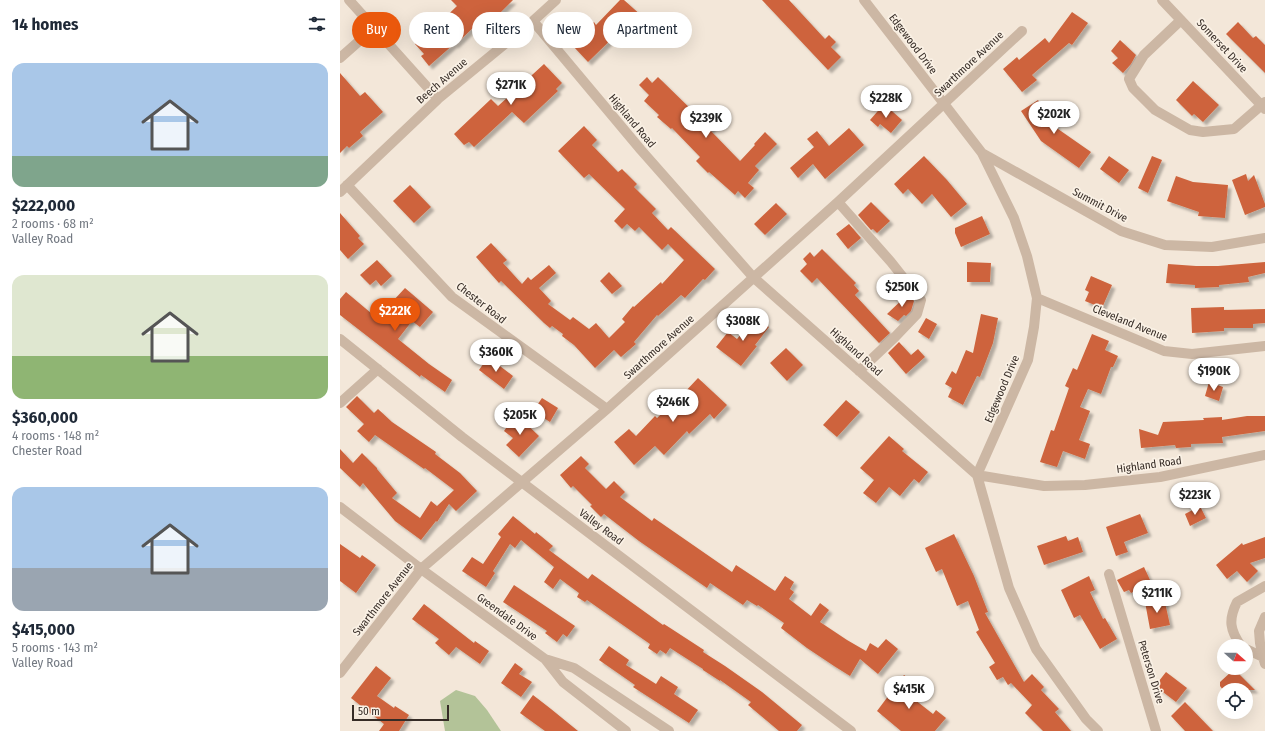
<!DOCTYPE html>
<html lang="en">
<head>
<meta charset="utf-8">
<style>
  :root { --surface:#fff; --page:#f2f2f3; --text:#1f2937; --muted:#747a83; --accent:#ea580c }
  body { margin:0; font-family:"Fira Sans Condensed",sans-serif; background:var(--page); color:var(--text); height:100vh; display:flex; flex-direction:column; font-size:15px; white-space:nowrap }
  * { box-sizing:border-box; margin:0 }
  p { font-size:13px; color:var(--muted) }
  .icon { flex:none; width:22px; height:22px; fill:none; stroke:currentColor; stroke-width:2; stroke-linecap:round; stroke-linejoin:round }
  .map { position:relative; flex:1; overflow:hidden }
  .drawer { display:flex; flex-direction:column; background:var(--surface); width:340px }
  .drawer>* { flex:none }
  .top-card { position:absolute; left:12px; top:12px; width:380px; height:36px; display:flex; gap:8px }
  .needle { width:26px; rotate:111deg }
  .buttons { position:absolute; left:877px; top:639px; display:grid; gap:8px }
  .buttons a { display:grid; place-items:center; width:36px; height:36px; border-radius:50%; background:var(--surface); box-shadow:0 4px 16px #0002; font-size:20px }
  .scale { position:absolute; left:12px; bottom:10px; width:97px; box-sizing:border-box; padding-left:4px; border:2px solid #362c26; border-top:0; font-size:11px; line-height:14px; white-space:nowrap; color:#362c26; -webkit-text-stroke:3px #faf1e5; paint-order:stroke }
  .price { position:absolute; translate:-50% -34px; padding:0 9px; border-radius:14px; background:#fff; color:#222; font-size:13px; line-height:26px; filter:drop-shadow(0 1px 2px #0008) }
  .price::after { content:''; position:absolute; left:50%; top:24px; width:12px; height:9px; margin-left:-6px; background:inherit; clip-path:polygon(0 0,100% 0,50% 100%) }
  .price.current { background:var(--accent); color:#fff }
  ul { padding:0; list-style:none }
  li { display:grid; align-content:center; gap:8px; height:212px; padding:0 12px }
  li span { display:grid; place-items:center; height:124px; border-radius:12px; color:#555 }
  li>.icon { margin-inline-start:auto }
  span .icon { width:72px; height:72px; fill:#fffc; stroke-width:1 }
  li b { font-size:17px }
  h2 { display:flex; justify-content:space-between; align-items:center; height:48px; padding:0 12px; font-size:17px }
  .tag { padding:0 14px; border-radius:18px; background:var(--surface); box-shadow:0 4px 16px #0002; font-size:14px; line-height:36px }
  .tag.current { background:var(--accent); color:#fff }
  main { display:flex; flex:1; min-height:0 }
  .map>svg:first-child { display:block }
</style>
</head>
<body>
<main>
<section class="drawer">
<h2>14 homes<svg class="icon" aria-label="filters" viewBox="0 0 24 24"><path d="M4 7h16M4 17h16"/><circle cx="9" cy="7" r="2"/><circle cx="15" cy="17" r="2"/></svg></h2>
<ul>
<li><span style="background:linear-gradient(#a9c7e8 75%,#7fa58c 0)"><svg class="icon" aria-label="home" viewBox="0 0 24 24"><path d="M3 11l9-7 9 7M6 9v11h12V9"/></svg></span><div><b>$222,000</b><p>2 rooms · 68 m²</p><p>Valley Road</p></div></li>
<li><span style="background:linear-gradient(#dfe7d0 65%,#8fb573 0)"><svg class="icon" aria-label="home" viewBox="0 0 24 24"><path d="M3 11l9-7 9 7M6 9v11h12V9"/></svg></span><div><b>$360,000</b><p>4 rooms · 148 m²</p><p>Chester Road</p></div></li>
<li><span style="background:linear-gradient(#a9c7e8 65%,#9aa5b1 0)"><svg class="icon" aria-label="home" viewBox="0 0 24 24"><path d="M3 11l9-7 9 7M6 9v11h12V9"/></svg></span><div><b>$415,000</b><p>5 rooms · 143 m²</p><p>Valley Road</p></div></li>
</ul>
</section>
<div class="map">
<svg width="925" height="731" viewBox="0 0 925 731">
  <defs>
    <filter id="shadow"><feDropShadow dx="3.5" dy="3.5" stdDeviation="1" flood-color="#0004"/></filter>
  </defs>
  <rect width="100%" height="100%" fill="#f3e7d9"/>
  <path fill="#b3c398" d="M116,690L135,696L147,710L161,731H105L100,701Z"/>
  <path fill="#ce643c" filter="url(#shadow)" d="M111,0H173L142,31L136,25L115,45L114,44L89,66L81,56L84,54L75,44L90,30L91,31L117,6Z
    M280,0H284L303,17L291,31L285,26L248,62L233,46L243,36L241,35L254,22L256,25Z
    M422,0H449L485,39L489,35L496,42L491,47L501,57L488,70Z
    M732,12L748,23L732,45L729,43L692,75L697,80L682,92L663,69L677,57L679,60L705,38L709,43Z
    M898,22L913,38L916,36L925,45V73L886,34Z
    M780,40L796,55L791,64L783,73L772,63L778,58L771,51Z
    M204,64L222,83L216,89L218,91L184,123L172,112L134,147L129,142L124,145L114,134L151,99L158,106Z
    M0,73L20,96L25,92L43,112L20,132L23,136L9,148L7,146L0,153Z
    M307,77L312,83L318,77L358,116L361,114L373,127L370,130L400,161L415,145L414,144L425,132L437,144L415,166L419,170L408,183L414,188L405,198L398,191L395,195L369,172L368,173L356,161L360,157L332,128L331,129L317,117L319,115L304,101L309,95L299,85Z
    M853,81L879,105L863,122L854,114L852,116L836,100Z
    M698,100L718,129L751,152L739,168L701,141L681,111Z
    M544,104L562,120L551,133L540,124L538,127L530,120Z
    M244,126L257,140L252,145L278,172L282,169L297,184L294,187L316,209L312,213L328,230L331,227L375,269L365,280L363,279L345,298L341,295L318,316L317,315L294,342L296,344L281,357L274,350L255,368L234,345L222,336L223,334L212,326L210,328L204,323L161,281L159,283L136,257L151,243L167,260L163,263L182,284L188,277L191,280L209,265L216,273L199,288L211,301L208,304L230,320L233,317L249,329L256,323L269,338L285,322L282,319L293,306L294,307L321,282L322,284L344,260L328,244L322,250L299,227L295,231L287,224L282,229L274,221L285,209L249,174L244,178L218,151Z
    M509,128L524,145L485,179L473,164L458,178L450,168L474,147L467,139L477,131L489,146Z
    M584,156L607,180L627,204L611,217L592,194L582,204L568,189L563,194L554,184Z
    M769,156L789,170L779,183L760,169Z
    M812,156L822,160L808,193L798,188Z
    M906,174L908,181L914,175L925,204V207L905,215L892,180Z
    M836,176L853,182L888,185L885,218L858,216L859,212L827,201Z
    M70,185L91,207L74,223L53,201Z
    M531,202L550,221L537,233L533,229L531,230L518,215Z
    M436,203L447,214L425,235L414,224Z
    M0,213L20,236L18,238L24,244L8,259L0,250Z
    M642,216L650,234L621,247L615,233V228Z
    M509,224L521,238L508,249L496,234Z
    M482,249L516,283L514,285L519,291L515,295L550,333L539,343L477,278L472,283L460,271L467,264L463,259L470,252L474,257Z
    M37,260L52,276L41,286L36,280L30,285L20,275Z
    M627,262L651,263L650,282H627Z
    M925,262V273L908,277L909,282L879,285V287L855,288V285L826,283L828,264L856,266H878Z
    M269,272L282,286L272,294L260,281Z
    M751,276L772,285L762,308L745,301L749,292L745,290Z
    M65,288L93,312L80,327L72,321L58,339L89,364L112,380L105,392L81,375L80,377L0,315V299L6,292L44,324L59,308L52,302Z
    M568,294L574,301L571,311L566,316L564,315L558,321L547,314Z
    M884,307V310L925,309V323L913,324V328H884V331L852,333L851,308Z
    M641,314L658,318L653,343L640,377L637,376L623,405L608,397L612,388L605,384L612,371L616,374L626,350L633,353Z
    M415,317L429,327L415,345L417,346L401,366L376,347L388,332L397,339Z
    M586,318L597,324L589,339L578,332Z
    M752,334L769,341L765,350L778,356L773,367H771L761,394L748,389L740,407L750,411L739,440L750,444L745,459L723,451L717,467L700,462L711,430L714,431L729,388L725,386L733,368L737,370Z
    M559,342L571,355L578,349L585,357L566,374L548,353Z
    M446,348L463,365L447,381L430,363Z
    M148,357L173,376L164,389L139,370Z
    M358,378L387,405L374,419L370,414L349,434L347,431L324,455L315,446L294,465L274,442L289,429L296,436L315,416L317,418L342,395Z
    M869,382L883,387L879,401L865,396Z
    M17,396L34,413L38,409L52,422L96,452L95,454L120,473L137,491L116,511L109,504L97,522L96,521L81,540L55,521L23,483L20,487L0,468V449L13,463L22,453L37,468V469L57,493L52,498L80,518L91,501L97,506L114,490L85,468L84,469L35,435L29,442L17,431L24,424L6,407Z
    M202,398L218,408L210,422L193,411Z
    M506,400L520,412L497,437L483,425Z
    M176,414L199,436L179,457L166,445L173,438L164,431Z
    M907,416H925V431L882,437L883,443L851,444V447L836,448L835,445L801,448L799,429L818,435L823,422L864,420L863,418L882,417V420Z
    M549,436L564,449L562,451L588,472L579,483L574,479L560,496L549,487L536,503L523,493L534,480L520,468Z
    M241,456L249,464L245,468L266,489L274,481L285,492L280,497L312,521L314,518L392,572L396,565L435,591L445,576L454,582L450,589L454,592L449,599L471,616L480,603L489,610L480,622L507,640L526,651L530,643L538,648L546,639L558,649L538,674L520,659L510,676L494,666L467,648L441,628L444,623L418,605L417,606L407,600L403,605L370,583L367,588L299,541L264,514L261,517L250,506L252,505L233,486L231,488L220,475Z
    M860,506L866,518L850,526L845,514Z
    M800,514L808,533L784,542L788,552L776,556L766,527Z
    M173,516L195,534L196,532L213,546L209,550L248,579L252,574L323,625L324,624L364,650L363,652L385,666L422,692L462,725L457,731H439L408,705L411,702L380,680V681L363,670V669L330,648L326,654L320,650L317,654L308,648L310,644L247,600L245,602L237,597L239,593L220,579L213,589L204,582L214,567L181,540L175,548L170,544L153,571L155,573L146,587L122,571L132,557L143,564L161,537L158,534Z
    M614,534L634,576L648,612L645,613L684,682L692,674L704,687L701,690L719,709L715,712L731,731H703L685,713L692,705L671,683L668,685L663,677L657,680L649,667L655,663L636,632L639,630L628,601L617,606L602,569L596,572L585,548Z
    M726,536L728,541L738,537L743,552L704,565L697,546Z
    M925,537V558L910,563L918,571L907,582L897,571L887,579L876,565L902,543L903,545Z
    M0,544L20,558L22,555L36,565L16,593L0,581Z
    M804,567L810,580V584L791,593L789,590L784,592L777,580Z
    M749,576L755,590L750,592L763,619L765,618L777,639L760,649L740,615L734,618L721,590Z
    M174,585L235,626L227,637L223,634L217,642L205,633L207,631L163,602Z
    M824,598L830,625L810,629L805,602Z
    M84,604L134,643L135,641L149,651L140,664L116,647L109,655L95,643L99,639L72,619Z
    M269,646L289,660L286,665L316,684L321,676L338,687L334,694L358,710L349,723L293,687L295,685L259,660Z
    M175,663L183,669L179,674L192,682L181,697L161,683Z
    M36,666L51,678L37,696L54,708L55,706L69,715L59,731H39L44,724L11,698Z
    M892,671H896L915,690H883L880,686V682Z
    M826,672L847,688L836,702L815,686Z
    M564,675L578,685L570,696L593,714L596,710L606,718L595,731H561L537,711Z
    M193,695L211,709L238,731H205L180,713Z
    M845,702L873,731H845L831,716Z"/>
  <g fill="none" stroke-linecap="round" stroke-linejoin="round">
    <path stroke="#ccb7a4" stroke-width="10" d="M9,0L98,99
      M524,0L642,153L674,218L687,256L697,298L694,327L688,360L637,475L669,588L696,649L746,719L758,731
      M822,0L925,109
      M841,20L804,55L789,79L793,88L815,110L850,130L863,132L894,129L925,102
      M193,21L301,150L413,277L637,475L704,486L745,485L820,477L925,455
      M0,58L34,28
      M642,153L781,231L825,245L872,247L925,238
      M7,185L112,297L267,409
      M0,192L98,99L193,21L216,0
      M498,202L551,262L581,300L577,314L555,337L519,371
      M697,298L824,351L852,354L925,346
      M0,339L122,437L511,731
      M0,403L38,369
      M0,507L81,569L205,659L234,668L329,731
      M769,574L816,731
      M901,646C890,630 888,620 897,602L925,586
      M906,649L923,657L925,664
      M923,657L920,643L919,631L925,617
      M205,659L223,682L286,731
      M0,673L81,569L267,409L498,202L682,31"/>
  </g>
  <g text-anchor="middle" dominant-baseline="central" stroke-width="3.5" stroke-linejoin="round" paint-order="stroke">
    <g font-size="11" fill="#362c26" stroke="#faf1e5">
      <text transform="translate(573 44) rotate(53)">Edgewood Drive</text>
      <text transform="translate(882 46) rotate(47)">Somerset Drive</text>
      <text transform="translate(629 64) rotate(-43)">Swarthmore Avenue</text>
      <text transform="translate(102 81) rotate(-41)">Beech Avenue</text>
      <text transform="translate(292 121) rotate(50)">Highland Road</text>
      <text transform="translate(760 205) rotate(28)">Summit Drive</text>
      <text transform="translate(141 303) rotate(38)">Chester Road</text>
      <text transform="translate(790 323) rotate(22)">Cleveland Avenue</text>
      <text transform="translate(319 347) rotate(-42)">Swarthmore Avenue</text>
      <text transform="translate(516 352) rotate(42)">Highland Road</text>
      <text transform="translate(662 389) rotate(-67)">Edgewood Drive</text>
      <text transform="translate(809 465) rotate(-8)">Highland Road</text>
      <text transform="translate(261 527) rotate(37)">Valley Road</text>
      <text transform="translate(43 599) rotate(-52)">Swarthmore Avenue</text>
      <text transform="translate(167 617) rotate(36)">Greendale Drive</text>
      <text transform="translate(811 672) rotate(73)">Peterson Drive</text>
    </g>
  </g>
</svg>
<div class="buttons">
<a><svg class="needle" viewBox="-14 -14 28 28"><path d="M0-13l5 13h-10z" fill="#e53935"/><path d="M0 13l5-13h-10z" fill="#747a83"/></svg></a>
<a><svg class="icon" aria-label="locate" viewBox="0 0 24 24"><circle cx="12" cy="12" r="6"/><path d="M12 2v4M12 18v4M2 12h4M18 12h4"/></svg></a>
</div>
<div class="scale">50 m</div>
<b class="price" style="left:171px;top:106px">$271K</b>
<b class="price" style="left:546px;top:119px">$228K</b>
<b class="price" style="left:714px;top:135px">$202K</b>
<b class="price" style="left:366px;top:139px">$239K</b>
<b class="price" style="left:562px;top:308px">$250K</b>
<b class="price current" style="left:55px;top:332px">$222K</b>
<b class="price" style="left:403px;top:342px">$308K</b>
<b class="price" style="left:156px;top:373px">$360K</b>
<b class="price" style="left:874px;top:392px">$190K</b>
<b class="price" style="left:333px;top:423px">$246K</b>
<b class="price" style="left:180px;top:436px">$205K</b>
<b class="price" style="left:855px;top:516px">$223K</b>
<b class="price" style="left:817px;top:614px">$211K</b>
<b class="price" style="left:569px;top:710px">$415K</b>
<div class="top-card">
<a class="tag current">Buy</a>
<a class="tag">Rent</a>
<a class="tag">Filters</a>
<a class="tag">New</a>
<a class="tag">Apartment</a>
</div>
</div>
</main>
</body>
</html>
